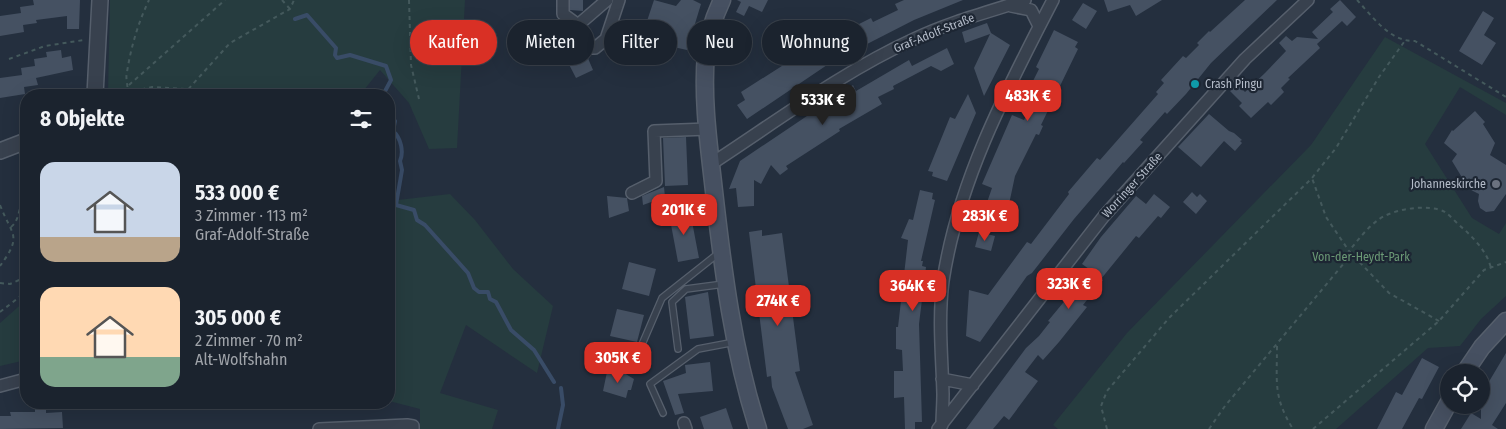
<!DOCTYPE html>
<html lang="de">
<head>
<meta charset="utf-8">
<style>
  :root { --surface:#1b232e; --page:#242b36; --text:#f1f3f6; --muted:#a0a4aa; --line:#39404a; --accent:#d93025 }
  body { margin:0; font-family:"Fira Sans Condensed",sans-serif; background:var(--page); color:var(--text); height:100vh; display:flex; flex-direction:column; font-size:19px; white-space:nowrap }
  * { box-sizing:border-box; margin:0 }
  p { font-size:16px; color:var(--muted) }
  .icon { flex:none; width:28px; height:28px; fill:none; stroke:currentColor; stroke-width:2; stroke-linecap:round; stroke-linejoin:round }
  .map { position:relative; flex:1; overflow:hidden }
  .panel { position:absolute; left:20px; top:89px; width:375px; height:320px; display:flex; flex-direction:column; background:var(--surface); border-radius:20px; box-shadow:0 5px 20px #0002,0 0 0 1px var(--line) }
  .panel>* { flex:none }
  .hud { position:absolute; left:410px; top:20px; width:475px; height:45px; display:flex; gap:10px }
  .controls { position:absolute; left:1440px; top:364px; display:grid; gap:10px }
  .controls a { display:grid; place-items:center; width:50px; height:50px; border-radius:50%; background:var(--surface); box-shadow:0 5px 20px #0002,0 0 0 1px var(--line); font-size:25px }
  .price { position:absolute; translate:-50% -42px; padding:0 11px; border-radius:10px; background:var(--accent); color:#fff; font-size:16px; line-height:32px; filter:drop-shadow(0 1px 2px #0008) }
  .price::after { content:''; position:absolute; left:50%; top:30px; width:15px; height:11px; margin-left:-8px; background:inherit; clip-path:polygon(0 0,100% 0,50% 100%) }
  .price.selected { background:#222; color:#fff }
  ul { padding:0; list-style:none }
  li { display:flex; align-items:center; gap:15px; height:125px; padding:0 20px }
  li span { display:grid; place-items:center; flex:none; width:140px; height:100px; border-radius:15px; color:#555 }
  li>.icon { margin-inline-start:auto }
  span .icon { width:60px; height:60px; fill:#fffc; stroke-width:1 }
  li b { font-size:21px }
  h2 { display:flex; justify-content:space-between; align-items:center; height:60px; padding:0 20px; font-size:21px }
  .pill { padding:0 18px; border-radius:22px; background:var(--surface); box-shadow:0 5px 20px #0002,0 0 0 1px var(--line); font-size:18px; line-height:45px }
  .pill.selected { background:var(--accent); color:#fff }
  .map>svg:first-child { display:block }
</style>
</head>
<body>
<div class="map">
<svg width="1506" height="429" viewBox="0 0 1506 429">
  <rect width="100%" height="100%" fill="#242f3e"/>
  <path fill="#263c3f" d="M110,0H465L457,148L429,149L409,103L380,70L360,95H108Z
    M1385,37L1506,103V115L1460,87L1425,144L1472,218L1499,234L1506,223V296L1481,319L1460,346L1428,348L1336,429H1058L1053,425L1127,333L1311,145Z
    M450,194L475,220L513,269L553,306L537,373L466,325L440,393L498,410L492,429H420V409L389,401V201Z
    M26,300V360L0,366V323Z"/>
  <g fill="none" stroke-linecap="round" stroke-linejoin="round">
    <path stroke="#394c67" stroke-width="4" d="M295,19L307,15L336,48L335,55L337,58L350,55L386,66L391,80L383,95
      M389,114L395,121L393,131C401,138 404,152 400,161L402,170L396,205L414,210L417,220L425,225L468,273L474,288L479,292H488L490,299L496,302L511,330L534,350L554,382
      M558,429L563,405L561,388"/>
  </g>
  <path fill="#455162" d="M33,0H80L79,29H67V16L36,20L37,23L23,25L24,32L0,36V16L21,13L20,7L34,5Z
    M570,0H583V11L570,10Z
    M654,0L676,6L681,0H693L701,4L687,50L669,46L672,31L645,27Z
    M737,0H768L762,12L749,6L744,16L736,12L741,2Z
    M904,0H963L914,20L830,63L747,119L737,105L745,100L741,92L785,64L782,61L791,55L792,57L809,46L814,55L841,39L836,31L846,25L849,29L871,18L873,22L898,10L895,4Z
    M1104,0H1162L1136,16L1130,5L1108,12Z
    M1245,0H1277L1211,63L1186,94L1167,114L1165,112L1140,140L1143,142L1124,163L1123,162L1074,219L1032,273L1027,276L980,342L966,336L969,290L988,295L1027,242L1031,244L1069,194L1068,192L1097,158L1100,160L1158,94L1156,92L1164,83L1161,80L1183,56L1186,58L1199,45L1197,43L1209,31L1210,32Z
    M1340,0L1356,17L1347,26L1342,21L1317,44L1320,48L1288,78L1290,79L1281,88L1284,92L1271,105L1268,102L1251,118L1239,106L1242,103L1230,91L1237,84L1245,92L1265,73L1286,51L1279,43L1286,36L1292,41L1297,37L1318,39L1312,32L1333,12L1330,9Z
    M1083,3L1097,11L1086,29L1072,20Z
    M1483,11L1494,18L1484,35L1496,43L1482,65L1459,51Z
    M987,23L991,33L1010,45L984,96L974,68L990,34L965,43L962,32Z
    M564,24L570,31L571,39L579,59L587,56L593,70L576,78L560,47L557,28Z
    M1054,30L1078,42L1075,47L1078,49L1041,125L1043,126L1039,135L1036,134L1015,176L1008,209L1005,208L1002,217L984,211L992,188L982,184L1012,115L1024,120L1038,93L1029,89L1039,69L1036,67Z
    M726,41L736,43L732,60L722,58Z
    M947,48L954,64L941,71L931,66L893,86L894,89L878,97L882,104L839,129L840,131L786,166L788,169L780,175L771,165L761,184L754,180V206L738,207L736,188L729,189L740,161L853,85L856,91L909,60L912,66Z
    M61,50L62,58L71,56L73,70L36,78L38,85L24,87L25,94L0,98V78L22,75L21,68L35,66L34,59L47,57L46,52Z
    M968,94L976,113L947,181L932,176L933,172L928,171L950,117L955,119Z
    M1475,111L1485,122L1483,124L1495,143L1490,155L1506,165V194L1494,211L1486,212L1480,208L1478,201L1479,194L1469,189L1452,161L1457,154L1444,143L1452,130L1453,131Z
    M1209,114L1229,131L1234,133L1242,140L1240,141L1242,143L1235,151L1224,141L1201,167L1178,147Z
    M686,137L688,185L665,186L663,138Z
    M664,187L665,197L643,205L642,196Z
    M920,190L933,193L932,199L935,200L921,261H923L922,266L926,267L919,324L922,422H915V429H905L904,397L894,398V371H903L902,350L896,349V327H898L908,240L901,238L909,219L913,220Z
    M1192,192L1197,197L1200,194L1207,201L1196,214L1183,202Z
    M1154,194L1170,207L1161,218L1158,216L1139,238L1136,236L1101,279L1103,280L1083,305L1087,307L1059,342L1043,360L1038,355L1025,372L1038,381L1009,420L1004,416L993,429H966L1026,348L1039,336L1050,322L1048,321L1077,286L1089,269L1082,264L1101,237L1136,196L1146,204Z
    M607,196L627,198L629,211L609,218Z
    M690,211L699,258L678,262L669,214Z
    M762,230V236L782,233L800,371L795,372L813,425L803,429H788L772,387L771,376L767,377L749,232Z
    M979,232L995,236L991,251L975,247Z
    M629,262L656,269L649,296L622,289Z
    M708,292L714,336L690,339L685,297Z
    M617,309L644,315L637,342L610,336Z
    M1506,353V403L1492,425L1498,429H1461L1471,413L1481,419V395Z
    M1422,358L1439,367L1422,399L1419,398L1402,429H1377L1396,392L1402,395Z
    M710,362L713,391L678,394L684,413L675,415L663,381L686,373L685,365Z
    M619,370L634,379L631,390H628L626,398L603,391L607,372L614,374Z
    M35,407H46V413L62,412L63,428L0,429V416H11L10,412H35Z
    M726,408L733,429H704L700,417Z"/>
  <g fill="none" stroke-linecap="round" stroke-linejoin="round">
    <g stroke="#565f6c" stroke-width="8">
      <path id="service" d="M678,349L672,302L686,289L724,284
        M634,363L662,298L720,252
        M663,413L650,384L698,349L735,342"/>
    </g>
    <g stroke="#565f6c" stroke-width="14">
      <path id="minor" d="M563,0V14L578,25
        M607,0L578,25V38L587,48H595L606,39L619,0
        M1011,6L1031,10L1039,26
        M711,164C777,121 842,72 914,39C950,22 988,12 1025,0
        M632,193L656,181L654,131L708,129
        M942,379L973,385
        M0,386L26,379
        M684,423L686,429
        M942,425C942,415 943,405 943,394C942,357 938,319 943,281C958,181 1007,89 1053,0
        M319,429L407,425L413,426V429
        M938,429L1104,216L1245,59L1308,0"/>
    </g>
    <g stroke="#565f6c" stroke-width="18">
      <path id="tertiary" d="M95,95L100,0
        M0,151L26,141"/>
    </g>
    <g stroke="#565f6c" stroke-width="19">
      <path id="secondary" d="M722,0C714,17 708,35 706,54C702,99 709,146 714,191C723,271 733,351 758,429
        M1465,372L1482,347L1506,321
        M1434,429L1449,402"/>
    </g>
    <path stroke="#44595c" stroke-width="2" stroke-dasharray="4 4" stroke-linecap="butt" d="M282,0L290,9
      M409,0L411,65L419,99
      M1357,0C1373,17 1390,42 1415,41L1506,97
      M9,59L45,46L84,40
      M129,85L225,0
      M118,95L152,87L187,89
      M127,95C129,86 125,80 127,72C131,47 138,23 149,0
      M183,95L230,43L290,9L294,0
      M0,205C12,236 23,235 0,266
      M11,227C21,220 19,200 26,189
      M0,283L10,284L26,277
      M0,312L26,292
      M1439,321L1389,293L1349,251C1358,240 1367,228 1378,220C1392,209 1429,203 1445,212C1452,217 1458,225 1465,230C1476,241 1487,252 1491,268
      M1277,346C1277,382 1273,397 1293,429
      M1107,429L1101,406L1107,391L1169,318L1312,178L1336,148L1379,77L1404,42
      M1209,429L1225,406L1345,262L1349,251L1326,217L1312,178
      M1313,429L1439,321L1484,270L1506,262"/>
    <use href="#service" stroke="#38414e" stroke-width="5.5"/>
    <use href="#minor" stroke="#38414e" stroke-width="11"/>
    <use href="#tertiary" stroke="#38414e" stroke-width="15"/>
    <use href="#secondary" stroke="#465061" stroke-width="16"/>
  </g>
  <circle fill="#0f9aa8" stroke="#1d2633" stroke-width="2" cx="1195" cy="84" r="5"/>
  <circle fill="#6b7280" stroke="#1d2633" stroke-width="2" cx="1496" cy="184" r="5"/>
  <g text-anchor="middle" dominant-baseline="central" stroke-width="4.5" stroke-linejoin="round" paint-order="stroke">
    <g font-size="12" fill="#b4bcc9" stroke="#1d2633">
      <text transform="translate(934 33) rotate(-22)">Graf-Adolf-Straße</text>
      <text transform="translate(1132 185) rotate(-48)">Worringer Straße</text>
    </g>
    <g font-size="12" fill="#b4bcc9" stroke="#1d2633" text-anchor="start">
      <text x="1205" y="84">Crash Pingu</text>
      <text x="1486" y="184" text-anchor="end">Johanneskirche</text>
    </g>
    <g font-size="12" fill="#6b9a76" stroke="#1d2633">
      <text x="1361" y="257">Von-der-Heydt-Park</text>
    </g>
  </g>
</svg>
<div class="controls">
<a><svg class="icon" aria-label="locate" viewBox="0 0 24 24"><circle cx="12" cy="12" r="6"/><path d="M12 2v4M12 18v4M2 12h4M18 12h4"/></svg></a>
</div>
<b class="price" style="left:1028px;top:122px">483K €</b>
<b class="price selected" style="left:823px;top:126px">533K €</b>
<b class="price" style="left:684px;top:236px">201K €</b>
<b class="price" style="left:985px;top:242px">283K €</b>
<b class="price" style="left:1069px;top:310px">323K €</b>
<b class="price" style="left:913px;top:312px">364K €</b>
<b class="price" style="left:778px;top:327px">274K €</b>
<b class="price" style="left:618px;top:384px">305K €</b>
<div class="hud">
<a class="pill selected">Kaufen</a>
<a class="pill">Mieten</a>
<a class="pill">Filter</a>
<a class="pill">Neu</a>
<a class="pill">Wohnung</a>
</div>
<section class="panel">
<h2>8 Objekte<svg class="icon" aria-label="filters" viewBox="0 0 24 24"><path d="M4 7h16M4 17h16"/><circle cx="9" cy="7" r="2"/><circle cx="15" cy="17" r="2"/></svg></h2>
<ul>
<li><span style="background:linear-gradient(#c9d6e8 75%,#b9a48a 0)"><svg class="icon" aria-label="home" viewBox="0 0 24 24"><path d="M3 11l9-7 9 7M6 9v11h12V9"/></svg></span><div><b>533 000 €</b><p>3 Zimmer · 113 m²</p><p>Graf-Adolf-Straße</p></div></li>
<li><span style="background:linear-gradient(#ffd9b3 70%,#7fa58c 0)"><svg class="icon" aria-label="home" viewBox="0 0 24 24"><path d="M3 11l9-7 9 7M6 9v11h12V9"/></svg></span><div><b>305 000 €</b><p>2 Zimmer · 70 m²</p><p>Alt-Wolfshahn</p></div></li>
</ul>
</section>
</div>
</body>
</html>
